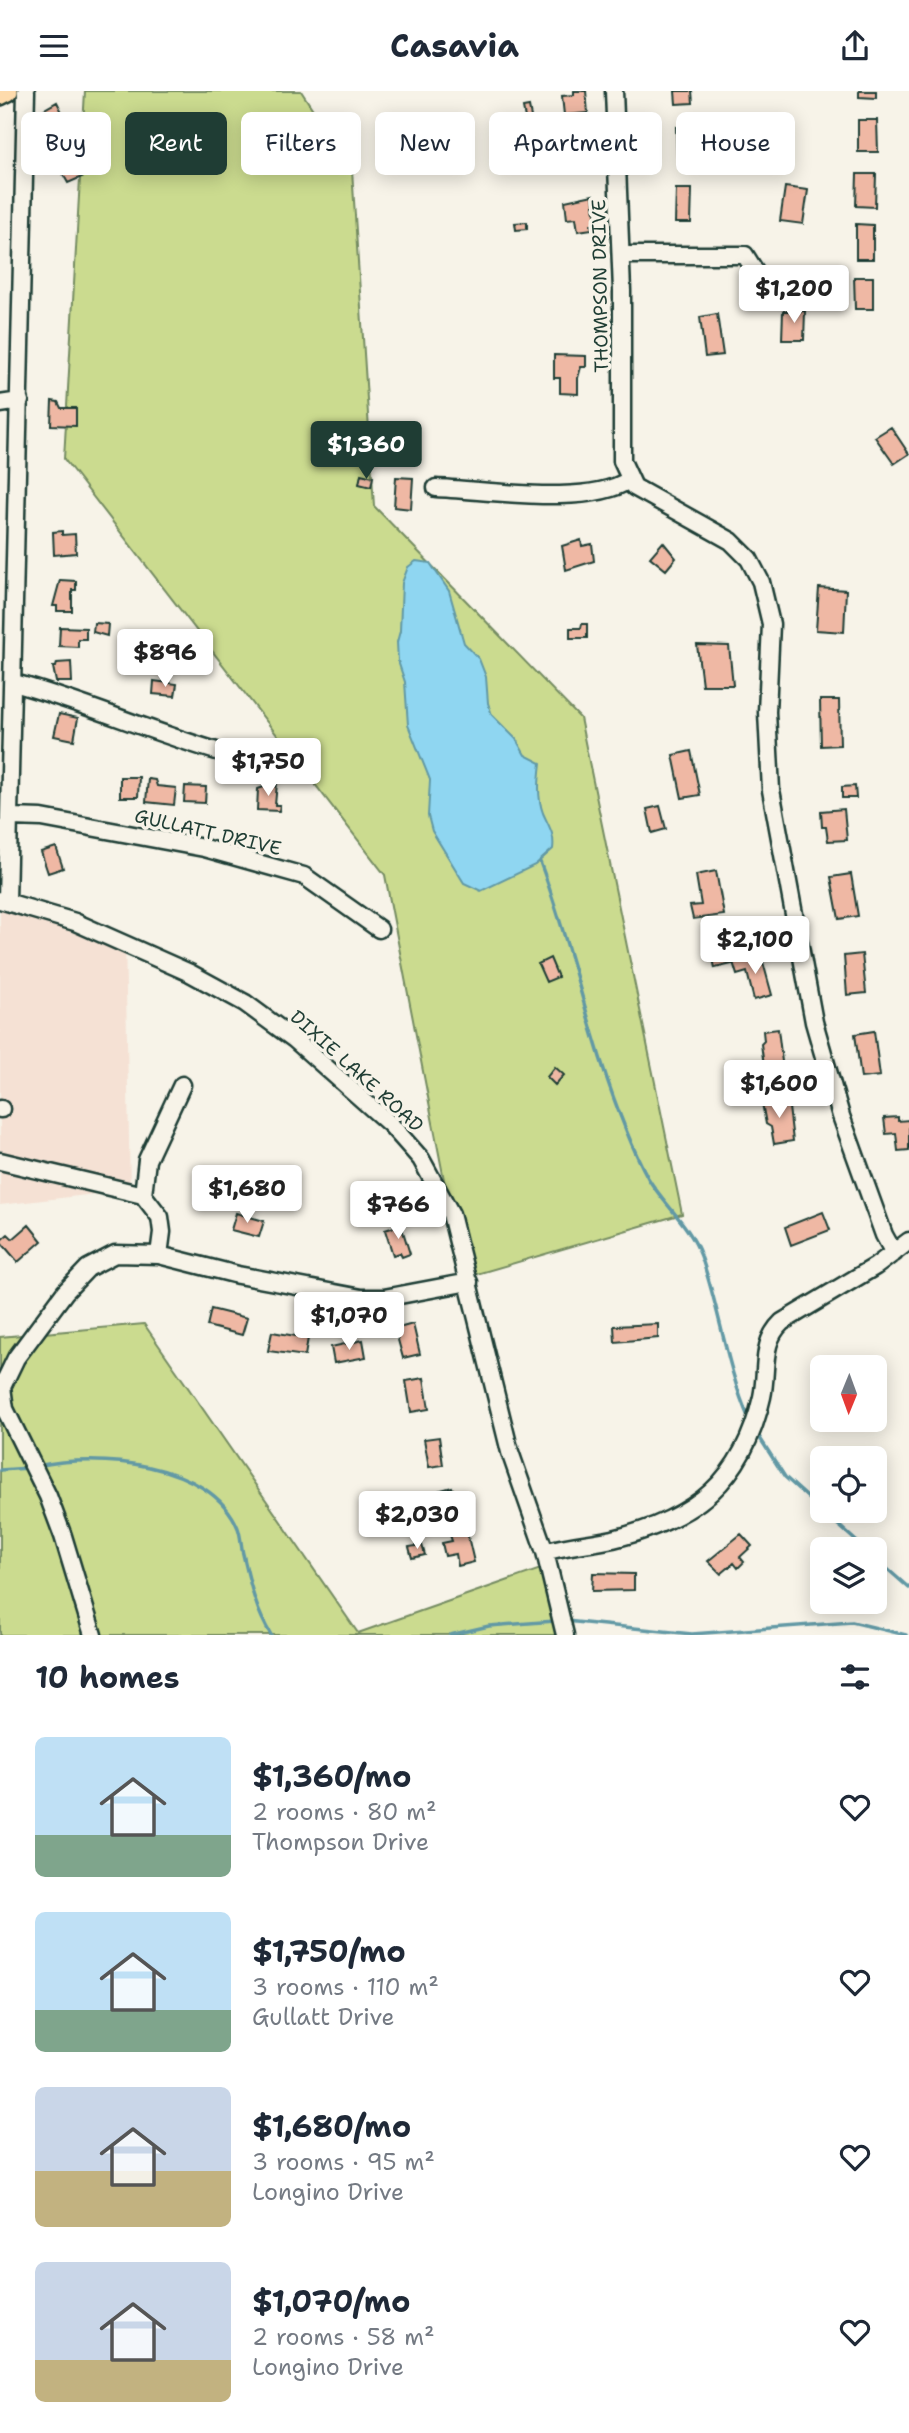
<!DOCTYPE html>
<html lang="en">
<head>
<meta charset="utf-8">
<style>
  :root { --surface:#fff; --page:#f2f2f3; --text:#1f2937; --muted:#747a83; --accent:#1f3d34 }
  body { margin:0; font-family:"Shantell Sans",sans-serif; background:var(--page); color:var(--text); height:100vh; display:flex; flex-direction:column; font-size:26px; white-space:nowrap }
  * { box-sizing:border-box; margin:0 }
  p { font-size:23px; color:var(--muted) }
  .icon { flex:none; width:38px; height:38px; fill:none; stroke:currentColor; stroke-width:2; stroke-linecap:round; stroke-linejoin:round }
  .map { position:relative; height:1544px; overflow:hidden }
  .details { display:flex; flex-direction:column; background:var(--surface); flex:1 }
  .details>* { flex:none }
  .hud { position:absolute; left:21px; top:21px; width:868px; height:63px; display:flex; gap:14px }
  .needle { width:46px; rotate:181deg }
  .buttons { position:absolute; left:810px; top:1264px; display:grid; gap:14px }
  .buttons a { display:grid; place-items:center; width:77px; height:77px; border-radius:10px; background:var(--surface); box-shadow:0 4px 18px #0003; font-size:35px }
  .price { position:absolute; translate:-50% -60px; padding:0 16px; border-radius:7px; background:#fff; color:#222; font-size:23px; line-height:46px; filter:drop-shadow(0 2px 4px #0008) }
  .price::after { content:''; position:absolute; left:50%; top:42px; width:21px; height:16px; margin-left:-10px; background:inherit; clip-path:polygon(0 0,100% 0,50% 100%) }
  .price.selected { background:var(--accent); color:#fff }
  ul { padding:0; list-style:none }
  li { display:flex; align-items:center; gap:21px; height:175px; padding:0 35px }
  li span { display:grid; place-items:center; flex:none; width:196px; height:140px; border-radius:10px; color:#555 }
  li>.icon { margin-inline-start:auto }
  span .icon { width:84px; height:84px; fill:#fffc; stroke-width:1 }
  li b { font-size:30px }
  h2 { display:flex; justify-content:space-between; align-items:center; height:84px; padding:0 35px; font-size:30px }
  .pill { padding:0 24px; border-radius:10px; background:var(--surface); box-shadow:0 4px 18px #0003; font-size:24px; line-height:63px }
  .pill.selected { background:var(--accent); color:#fff }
  header { display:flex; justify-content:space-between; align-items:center; height:91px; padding:0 35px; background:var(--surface); font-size:32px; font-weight:700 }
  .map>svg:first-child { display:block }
</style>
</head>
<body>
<header><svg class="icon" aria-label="menu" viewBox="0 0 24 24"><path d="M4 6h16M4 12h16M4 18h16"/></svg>Casavia<svg class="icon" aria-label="share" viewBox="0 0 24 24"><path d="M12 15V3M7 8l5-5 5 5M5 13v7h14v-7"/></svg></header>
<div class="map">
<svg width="909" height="1544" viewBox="0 0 909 1544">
  <rect width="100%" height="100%" fill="#f7f3e8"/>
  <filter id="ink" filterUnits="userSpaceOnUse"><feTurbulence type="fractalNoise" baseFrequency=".0143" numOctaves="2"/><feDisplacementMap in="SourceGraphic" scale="14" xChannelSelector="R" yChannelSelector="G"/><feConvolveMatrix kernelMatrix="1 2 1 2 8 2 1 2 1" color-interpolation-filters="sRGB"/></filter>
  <g filter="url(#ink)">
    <path fill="#f5e1d4" d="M0,797L125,847L130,1099L0,1114Z"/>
    <path fill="#cbdb8f" stroke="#758c62" stroke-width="2" d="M85,0H301L352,79L374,415L580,627L682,1123L463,1187L385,784L64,368Z
      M144,1233L358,1542L552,1474L565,1544H0V1246Z"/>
    <path fill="#8fd6f1" stroke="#6299a5" stroke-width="2" d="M416,470L430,472L449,500L464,552L479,568L486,586L488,612L492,624L516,648L525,664L541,672C539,688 537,706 543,722C549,736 555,743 553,758L535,774L481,800L464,792L432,740L428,725L430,689L408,634L405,591L398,570L397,551L400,540L402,492L408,476Z"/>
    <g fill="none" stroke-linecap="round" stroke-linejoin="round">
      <path stroke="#6299a5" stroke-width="3.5" d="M540,771C573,858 590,952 626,1039C632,1054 640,1072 648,1087C664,1114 690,1134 701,1165C720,1219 726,1275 749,1328
        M756,1341L785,1386L865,1458
        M37,1375C96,1362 211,1370 238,1437C241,1445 241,1455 243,1463C250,1492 255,1518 271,1544
        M0,1379L29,1377
        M875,1467L909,1497
        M566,1530L692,1543L852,1531L906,1544
        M450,1544L489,1535L555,1530"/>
    </g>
    <path fill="#efb8a4" stroke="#1f3d34" stroke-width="2" d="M574,0H586L588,22L564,24L562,5L574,4Z
      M675,0H692L693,12L676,13Z
      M859,0H876V7L859,6Z
      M57,11L66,29L51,37L43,19Z
      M529,16L532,31L526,32L523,17Z
      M858,29H877L878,61H858Z
      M693,35L694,65L677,66L676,36Z
      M75,67L84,85L68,92L59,76Z
      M857,83H876L875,116L856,115Z
      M785,96L808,99L803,133L780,130Z
      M676,98H692L691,132H675Z
      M593,104L596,132L591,134L592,138L578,140L576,127L567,128L565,110Z
      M527,131V138L516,139L515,132Z
      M856,133L873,134V168H856Z
      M854,186H873V218H855Z
      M783,220H805L804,249H782Z
      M717,223L723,264L705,266L700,226Z
      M554,264L586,265V276H581L578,287V303L560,302V287H554Z
      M52,310L58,311L61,317H76V335L51,334Z
      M891,336L909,363L894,373L875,346Z
      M361,383L373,386L371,396L359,393Z
      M396,386L413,387L411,418L394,416Z
      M62,440V444L75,443L76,462L54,464L53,441Z
      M581,449L582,455L592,453L594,470L566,479L562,455Z
      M663,451L676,467L666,479L650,466Z
      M60,489L76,490V499H72V520H57V515H53Z
      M819,497L846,499L844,541L816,539Z
      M94,532L108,533L107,545L93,541Z
      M582,533H587V547H570V537H581Z
      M60,536L86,537V548H78V556L59,555Z
      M697,554L729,555L733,594H702Z
      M71,571L72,591H56L53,576H56L57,572Z
      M154,590L177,593L175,605L153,603Z
      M820,609H839L840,654L821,655Z
      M59,623L78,627L74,649L54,645Z
      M691,660L700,704L682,707L673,664Z
      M120,686H139L138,706H120Z
      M148,688L155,689L157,695L176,697L174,714L146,711Z
      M265,691L277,692L275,714H280L279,720L257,719L258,698L264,696Z
      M185,695L206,696L205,712L184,711Z
      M855,695L856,707H842V696Z
      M660,715L666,738L652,742L647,718Z
      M844,718L847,749L828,750L826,736H822L821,720Z
      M56,756L63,777L48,782L41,761Z
      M716,780L724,824L693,828L690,815L701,814L696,784Z
      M851,783L858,825L839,828L831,786Z
      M728,854L732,873L715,877L711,858Z
      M862,863L866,902L847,904L844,865Z
      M761,864L772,904L754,909L747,881L737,884L733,871Z
      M550,867L558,886L546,891L538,873Z
      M778,938L783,979L765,982L761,953L764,950L763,940Z
      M874,940L880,985L861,987L855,943Z
      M555,976L564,984L555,994L547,986Z
      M788,1008L793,1050L774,1053L771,1036L766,1033L762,1012Z
      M898,1026V1030L909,1029V1059L898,1060L896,1042L886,1043L884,1027Z
      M384,1110L385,1119L377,1120L375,1111Z
      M823,1121L830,1139L791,1154L785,1136Z
      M236,1122L264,1130L259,1146L231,1139Z
      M29,1134L42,1150L18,1171L0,1150L8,1143L13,1148Z
      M401,1134L410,1163L402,1166L400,1162L393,1164L385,1139Z
      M211,1218L247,1227L242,1244L207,1235Z
      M413,1233L420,1263L403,1267L395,1238Z
      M658,1233V1247L615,1251L614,1235Z
      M272,1241L308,1247L305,1265L268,1260Z
      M363,1249L366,1266L334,1272L331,1256Z
      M424,1287L429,1318L411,1321L406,1290Z
      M439,1346L443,1374L429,1376L424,1348Z
      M452,1396L459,1418L444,1422L438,1400Z
      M466,1437L474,1471L458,1475L456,1463L445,1465L442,1452L452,1450L449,1441Z
      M741,1443L752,1455L740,1466L744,1471L738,1477L734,1472L721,1483L708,1470Z
      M422,1454L425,1464L412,1467L409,1456Z
      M593,1482L634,1483V1499L592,1500Z"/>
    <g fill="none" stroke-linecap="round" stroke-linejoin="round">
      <g stroke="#1f3d34" stroke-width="21">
        <path id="minor" d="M614,0L622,200V370L634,396L731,450L749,468L761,491L771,533L767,621L771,699L814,931L841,1025L884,1144L894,1162
          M621,164H745L767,199
          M0,313L20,310
          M436,397C487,399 588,416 629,389
          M14,592C84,611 150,641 220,661
          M11,726L42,727L204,757L304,785L379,838
          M0,809L75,831L190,882L245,912L294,948L391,1034L421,1068L451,1123L510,1361L545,1461L565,1544
          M7,810L26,0
          M0,1018H1
          M0,1070L143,1104L160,1126L162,1141L159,1164
          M143,1104L147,1069L182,994
          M545,1461C567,1454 590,1453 613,1448C695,1428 743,1390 762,1306C768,1278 760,1252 782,1231L876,1175L909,1150
          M93,1544L63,1445L48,1405L5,1318L2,1296L16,1267L65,1201L88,1177L115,1163L159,1164L238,1184L361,1207H384L469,1191"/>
      </g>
      <g stroke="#1f3d34" stroke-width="24">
        <path id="major" d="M0,4L8,0"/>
      </g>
      <use href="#minor" stroke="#f7f3e8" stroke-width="16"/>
      <use href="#major" stroke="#fedbac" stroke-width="19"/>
    </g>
  </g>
  <g text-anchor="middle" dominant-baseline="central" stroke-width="7" stroke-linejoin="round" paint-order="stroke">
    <g font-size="19" fill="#1f3d34" stroke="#f7f3e8">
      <text transform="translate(600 195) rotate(-91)">THOMPSON DRIVE</text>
      <text transform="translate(208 741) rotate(13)">GULLATT DRIVE</text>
      <text transform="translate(357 980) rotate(42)">DIXIE LAKE ROAD</text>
    </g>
  </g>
</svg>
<div class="buttons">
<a><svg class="needle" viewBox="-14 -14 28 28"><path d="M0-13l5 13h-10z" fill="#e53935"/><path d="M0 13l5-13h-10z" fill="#747a83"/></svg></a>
<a><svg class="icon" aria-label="locate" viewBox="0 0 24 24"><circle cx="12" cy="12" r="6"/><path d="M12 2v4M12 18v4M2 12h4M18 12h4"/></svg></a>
<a><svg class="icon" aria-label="layers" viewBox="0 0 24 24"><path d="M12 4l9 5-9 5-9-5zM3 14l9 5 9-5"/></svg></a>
</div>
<b class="price" style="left:794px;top:234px">$1,200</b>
<b class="price selected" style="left:366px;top:390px">$1,360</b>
<b class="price" style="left:165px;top:598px">$896</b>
<b class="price" style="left:268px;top:707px">$1,750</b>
<b class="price" style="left:755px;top:885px">$2,100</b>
<b class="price" style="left:779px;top:1029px">$1,600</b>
<b class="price" style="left:247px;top:1134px">$1,680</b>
<b class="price" style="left:398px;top:1150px">$766</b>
<b class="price" style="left:349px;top:1261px">$1,070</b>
<b class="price" style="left:417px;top:1460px">$2,030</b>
<div class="hud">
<a class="pill">Buy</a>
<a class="pill selected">Rent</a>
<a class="pill">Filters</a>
<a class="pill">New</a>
<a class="pill">Apartment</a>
<a class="pill">House</a>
</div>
</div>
<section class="details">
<h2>10 homes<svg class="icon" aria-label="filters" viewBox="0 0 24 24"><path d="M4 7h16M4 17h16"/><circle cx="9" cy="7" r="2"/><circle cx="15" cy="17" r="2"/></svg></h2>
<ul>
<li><span style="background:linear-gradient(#bfe0f5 70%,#7fa58c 0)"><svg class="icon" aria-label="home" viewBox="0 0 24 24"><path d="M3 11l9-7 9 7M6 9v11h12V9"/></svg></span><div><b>$1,360/mo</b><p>2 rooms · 80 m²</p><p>Thompson Drive</p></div><svg class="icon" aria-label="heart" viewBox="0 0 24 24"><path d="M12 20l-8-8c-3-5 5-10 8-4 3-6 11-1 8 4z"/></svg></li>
<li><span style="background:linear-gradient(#bfe0f5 70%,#7fa58c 0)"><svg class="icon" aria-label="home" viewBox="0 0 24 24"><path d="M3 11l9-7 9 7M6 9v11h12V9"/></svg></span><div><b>$1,750/mo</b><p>3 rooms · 110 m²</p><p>Gullatt Drive</p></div><svg class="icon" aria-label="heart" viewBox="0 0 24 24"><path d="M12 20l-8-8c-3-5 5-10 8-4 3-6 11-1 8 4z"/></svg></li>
<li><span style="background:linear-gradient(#c9d6e8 60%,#c2b280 0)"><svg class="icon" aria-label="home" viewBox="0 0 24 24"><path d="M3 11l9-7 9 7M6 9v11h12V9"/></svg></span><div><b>$1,680/mo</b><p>3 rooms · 95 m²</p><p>Longino Drive</p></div><svg class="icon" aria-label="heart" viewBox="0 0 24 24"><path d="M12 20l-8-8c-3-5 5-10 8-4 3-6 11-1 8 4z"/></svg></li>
<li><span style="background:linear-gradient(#c9d6e8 70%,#c2b280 0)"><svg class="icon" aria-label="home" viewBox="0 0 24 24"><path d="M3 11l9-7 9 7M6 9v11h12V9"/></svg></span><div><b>$1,070/mo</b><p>2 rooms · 58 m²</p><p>Longino Drive</p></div><svg class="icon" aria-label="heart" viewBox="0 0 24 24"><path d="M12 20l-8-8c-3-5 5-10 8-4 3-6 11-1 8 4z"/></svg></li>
</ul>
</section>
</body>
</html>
